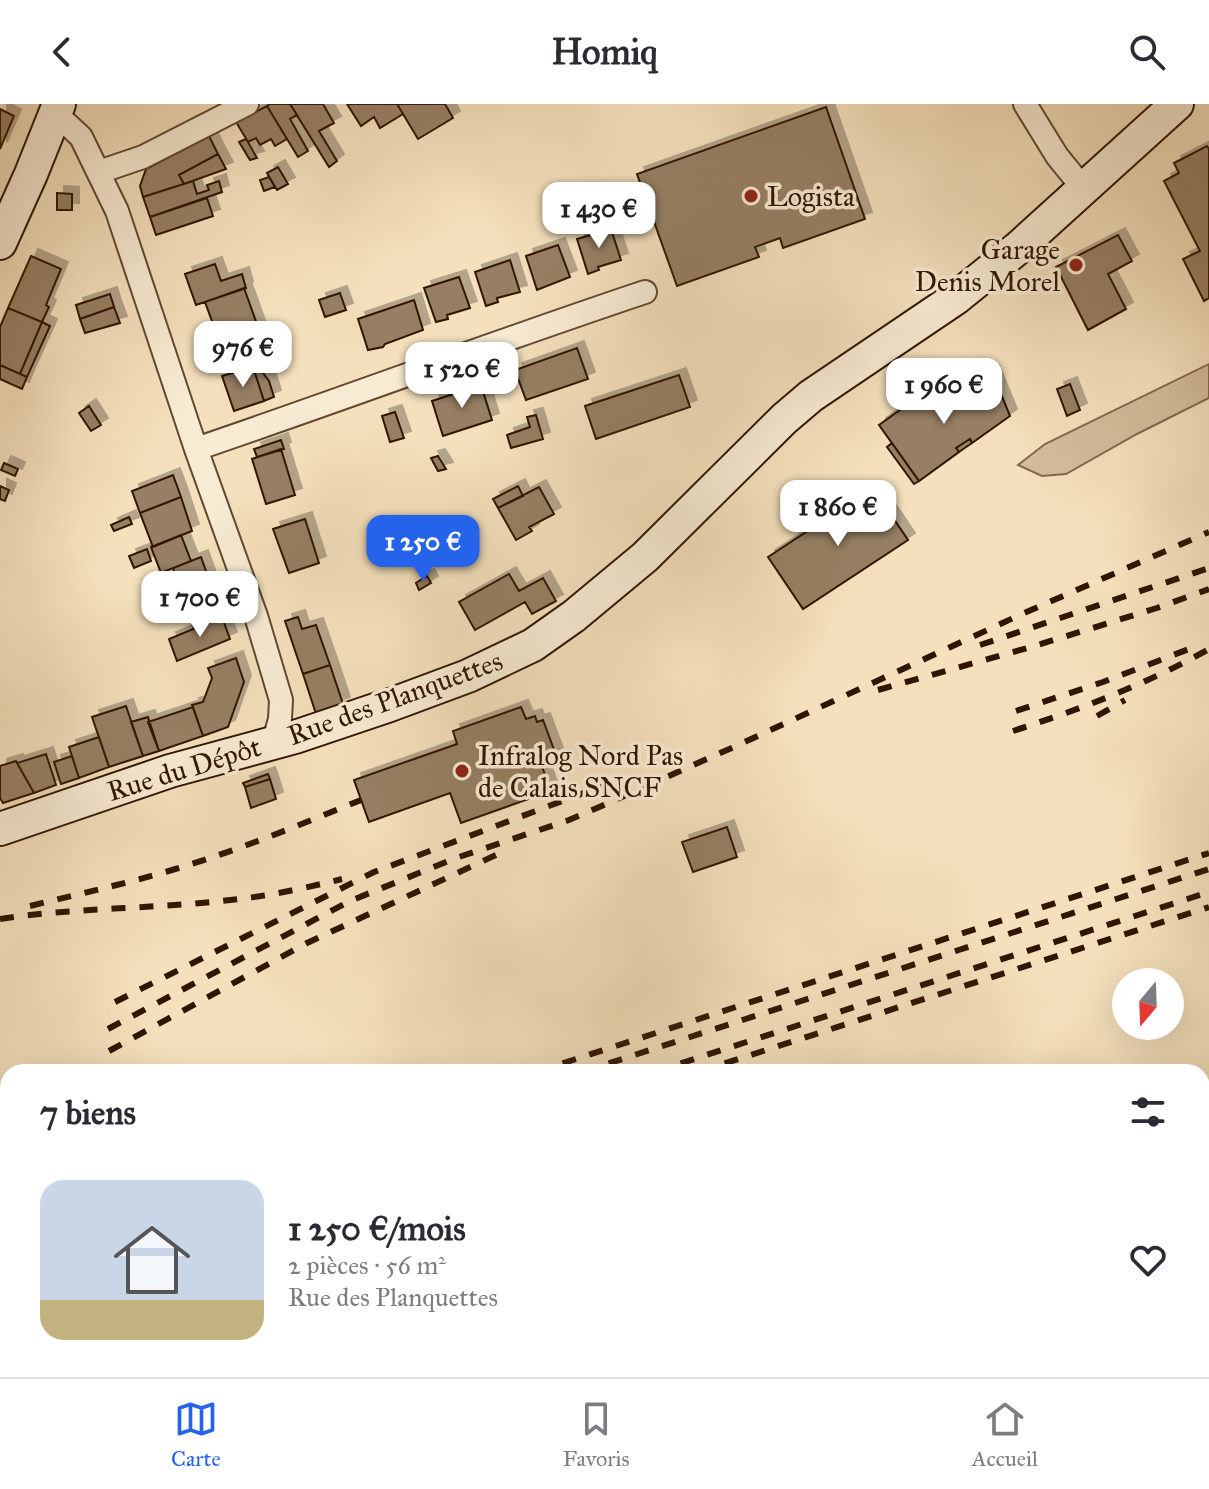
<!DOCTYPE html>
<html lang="fr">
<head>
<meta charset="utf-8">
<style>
  :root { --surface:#fff; --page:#f7f7f7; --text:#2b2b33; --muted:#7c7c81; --line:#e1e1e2; --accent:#2563eb }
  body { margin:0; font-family:"IM FELL Great Primer",serif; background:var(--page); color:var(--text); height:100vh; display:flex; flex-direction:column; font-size:30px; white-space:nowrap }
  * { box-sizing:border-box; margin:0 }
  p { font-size:26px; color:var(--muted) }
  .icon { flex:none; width:44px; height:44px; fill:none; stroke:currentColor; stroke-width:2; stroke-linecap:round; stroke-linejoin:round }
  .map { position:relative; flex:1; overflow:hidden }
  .side { position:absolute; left:0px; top:960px; width:1210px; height:314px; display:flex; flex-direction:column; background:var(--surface); border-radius:24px 24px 0 0; box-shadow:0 8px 32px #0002 }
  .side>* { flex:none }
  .needle { width:52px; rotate:199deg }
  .controls { position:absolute; left:1112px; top:864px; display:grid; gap:16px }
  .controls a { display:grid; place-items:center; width:72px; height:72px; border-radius:50%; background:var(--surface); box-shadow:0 8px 32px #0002; font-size:40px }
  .price { position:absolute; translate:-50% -68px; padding:0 18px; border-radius:16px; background:#fff; color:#222; font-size:26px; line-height:52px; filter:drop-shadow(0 2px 4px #0008) }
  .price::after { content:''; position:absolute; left:50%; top:48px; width:24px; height:18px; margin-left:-12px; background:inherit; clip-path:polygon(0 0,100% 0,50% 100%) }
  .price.active { background:var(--accent); color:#fff }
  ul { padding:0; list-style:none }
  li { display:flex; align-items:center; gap:24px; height:200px; padding:0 40px }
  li+li { border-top:2px solid var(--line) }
  li span { display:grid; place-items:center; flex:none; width:224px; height:160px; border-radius:24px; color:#555 }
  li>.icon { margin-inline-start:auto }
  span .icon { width:96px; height:96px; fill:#fffc; stroke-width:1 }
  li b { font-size:34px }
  h2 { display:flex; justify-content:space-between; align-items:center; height:96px; padding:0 40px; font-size:34px }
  header { display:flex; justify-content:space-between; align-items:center; height:104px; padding:0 40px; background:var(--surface); font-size:36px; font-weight:700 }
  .tabs { display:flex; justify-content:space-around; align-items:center; height:112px; border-top:2px solid var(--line); background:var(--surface); font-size:22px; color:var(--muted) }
  .tabs a { display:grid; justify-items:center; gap:4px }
  .tabs .active { color:var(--accent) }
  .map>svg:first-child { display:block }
</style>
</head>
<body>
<header><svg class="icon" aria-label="back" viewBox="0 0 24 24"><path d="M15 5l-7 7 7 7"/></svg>Homiq<svg class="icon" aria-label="search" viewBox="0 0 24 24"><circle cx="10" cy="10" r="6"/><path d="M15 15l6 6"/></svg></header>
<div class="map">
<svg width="1209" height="1273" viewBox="0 0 1209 1273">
  <defs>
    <filter id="shadow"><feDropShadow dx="7" dy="-7" stdDeviation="0" flood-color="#0004"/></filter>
  </defs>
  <rect width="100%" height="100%" fill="#f4e0bc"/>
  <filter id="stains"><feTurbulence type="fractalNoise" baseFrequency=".0025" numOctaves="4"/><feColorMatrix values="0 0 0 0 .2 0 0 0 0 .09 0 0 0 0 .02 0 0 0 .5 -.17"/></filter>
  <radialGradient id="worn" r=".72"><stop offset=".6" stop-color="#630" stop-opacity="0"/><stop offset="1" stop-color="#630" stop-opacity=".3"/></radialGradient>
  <path fill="#d3bd9c" stroke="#82694f" stroke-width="2" d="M1209,260V294L1137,330L1066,370L1042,372L1018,361L1045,340Z
    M1202,1011H1206L1209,1015V1055L1202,1062Z
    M169,1266H747L739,1273H154Z
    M1012,1266H1058L1055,1273H1008Z"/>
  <path fill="#967f63" stroke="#301502" stroke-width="2" filter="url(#shadow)" d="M270,0H290L297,11L290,15L308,47L298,53L267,2Z
    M290,0H323L334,19L319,27L337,57L329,63Z
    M347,0H397L403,10L380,24L374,13L361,22Z
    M397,0H445L453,14L418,35Z
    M267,2L287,35L275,42L271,35L260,41L256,34L248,38L236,18Z
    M826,3L865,115L783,144L780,134L755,143L759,153L677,182L637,70Z
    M0,5L14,12L0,45Z
    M209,32L218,50L179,71L184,80L143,93L140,82L146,65Z
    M246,35L248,38L257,54L250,56L239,38Z
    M1207,42L1209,45V194L1204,197L1183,155L1200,147L1164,77L1179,69L1174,59Z
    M218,50L226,65L184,80L179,71Z
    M278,63L288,80L277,86L267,69Z
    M269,73L275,83L264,87L260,76Z
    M193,77L197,90L209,86L207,81L219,77L222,88L150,113L143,93Z
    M57,89L72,90V106H57Z
    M207,94L213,112L156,131L150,113Z
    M611,125L621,156L598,163L599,166L588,170L577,135Z
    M1118,131L1132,157L1108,170L1126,205L1088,226L1056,163Z
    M558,141L570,173L537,186L526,152Z
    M31,152L61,165L46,201L49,203L42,218L8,204Z
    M510,156L520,188L497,194L498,198L486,202L475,168Z
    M215,160L221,177L242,170L246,184L196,201L185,170Z
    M459,173L470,204L447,211L448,215L436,218L424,184Z
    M244,184L258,223L219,236L205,198Z
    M340,189L346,206L325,213L319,196Z
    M110,190L114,203L80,215L76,201Z
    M414,196L423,226L385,240L383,243L368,246L358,215Z
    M114,203L120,219L85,229L80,215Z
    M8,204L42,218L20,270L0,261V223Z
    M42,218L50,222L27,273L20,270Z
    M276,229L283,259L265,264L256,235Z
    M577,244L588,275L526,296L515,266Z
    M0,261L27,273L22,285L0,275Z
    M257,261L269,277L274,293L264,297L253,263Z
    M253,263L264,297L234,307L222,272Z
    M992,268L1010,312L972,339L970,335L956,344L959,348L919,377L879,321L925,288L938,307Z
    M679,271L690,303L596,335L585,302Z
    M1070,280L1080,306L1067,312L1057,285Z
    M481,281L492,316L443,332L432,297Z
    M89,302L101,321L91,327L79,309Z
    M395,308L404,334L390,338L382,312Z
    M536,311L543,335L511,344L507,331L530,323L527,313Z
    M970,335L972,339L959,348L956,344Z
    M281,336L284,345L257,353L254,345Z
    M892,339L919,377L914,380L887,343Z
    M281,345L295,391L266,400L252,355Z
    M438,352L446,365L438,367L431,354Z
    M4,359L18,365L15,372L1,366Z
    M173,371L181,393L140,409L132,387Z
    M0,382L9,386L5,397L0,395Z
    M518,382L523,392L498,404L493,395Z
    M539,383L554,410L529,423L532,427L516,436L498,404Z
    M873,384L908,436L803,505L768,453Z
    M181,393L192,427L153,443L140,409Z
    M129,413L132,420L114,427L111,421Z
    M305,415L319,459L289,469L273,425Z
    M181,431L191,457L161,469L151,443Z
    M147,445L151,457L134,464L129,452Z
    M201,453L215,492L178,507L176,499L183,496L173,464Z
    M509,470L519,487L543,474L556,497L532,510L525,498L475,526L459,498Z
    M427,472L431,479L419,486L416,479Z
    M215,492L222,513L194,525L189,510L181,513L178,507Z
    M222,513L230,535L177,557L169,535Z
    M298,513L302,525L316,521L330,561L303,570L285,517Z
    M236,554L244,578L228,623L203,632L192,601L203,598L212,574L208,564Z
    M330,561L343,600L316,610L303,570Z
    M126,602L143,652L109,663L92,613Z
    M193,603L203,632L159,647L148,618Z
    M521,603L526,615L535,612L537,618L543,616L556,651L540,657L551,687L461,719L450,689L369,718L354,676L457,640L453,627Z
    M148,613L159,647L143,652L131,618Z
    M99,633L109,663L79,674L69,643Z
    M46,650L56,681L34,689L17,659Z
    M72,652L79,674L61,680L54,658Z
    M16,657L34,689L3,699L0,694V662Z
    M268,670L270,675L245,683L243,679Z
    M270,675L276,695L251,704L245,683Z
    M727,723L737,753L693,768L682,738Z
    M1209,1080V1104L1202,1096V1086Z
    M64,1266L68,1273H43Z
    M1060,1266H1071L1077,1273H1057Z"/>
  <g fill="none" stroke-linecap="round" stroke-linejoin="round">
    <g stroke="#614830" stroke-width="15">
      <path id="lane" d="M1202,993L1209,1001"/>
    </g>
    <g stroke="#614830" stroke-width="26">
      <path id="street" d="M1025,0L1057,52L1083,84
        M54,13L66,19L81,33L117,107L196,345L256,512L281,596L280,615L274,637
        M99,68L143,53L247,0
        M196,345C346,294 495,238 645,188"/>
    </g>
    <g stroke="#301502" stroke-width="36">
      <path id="secondary" d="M0,139L31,70L59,0
        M0,725L170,667L295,633L390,601L468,572L533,541L574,512L645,453L784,315L811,292L956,194L1018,144L1177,0"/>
    </g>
    <use href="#lane" stroke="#f8ebd3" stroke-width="11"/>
    <use href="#street" stroke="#f8ebd3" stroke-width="22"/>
    <use href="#secondary" stroke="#f8ebd3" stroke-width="32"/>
    <path stroke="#301502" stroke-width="6" stroke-dasharray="14 14" stroke-linecap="butt" d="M980,541L1209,464
      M878,586L1031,543L1157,504L1209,485
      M1016,607L1103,578L1189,545
      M1097,612L1125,596
      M1013,627C1081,605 1147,580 1209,545
      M30,802C78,790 125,780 172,766C237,747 299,721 361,696
      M0,815C79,803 160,805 239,795C274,791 309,783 342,775
      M115,898L374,768L594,685L651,670
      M108,925L350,797L456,754L569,716L597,704L736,642L1022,510L1209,428
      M109,947L307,839L498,750
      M536,968L1209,749
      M582,968L1209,765
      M654,968L1209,788
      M698,968L1209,803
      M0,1147L8,1144
      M0,1162L8,1159
      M0,1185L8,1182
      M0,1201L8,1198"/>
  </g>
  <g fill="#8f2418" stroke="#f8ebd3" stroke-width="3">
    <circle cx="751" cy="92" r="8"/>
    <circle cx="1076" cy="161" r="8"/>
    <circle cx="462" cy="667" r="8"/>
  </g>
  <g text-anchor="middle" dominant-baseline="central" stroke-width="7" stroke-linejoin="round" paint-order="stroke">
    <g font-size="28" fill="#301502" stroke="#f8ebd3" text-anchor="start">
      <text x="767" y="92">Logista</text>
      <text x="1060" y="145" text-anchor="end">Garage<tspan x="1060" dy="32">Denis Morel</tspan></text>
      <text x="478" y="651">Infralog Nord Pas<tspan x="478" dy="32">de Calais SNCF</tspan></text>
    </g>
    <g font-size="28" fill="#301502" stroke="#f8ebd3">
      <text transform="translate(395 594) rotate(-20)">Rue des Planquettes</text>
      <text transform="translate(184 665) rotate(-17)">Rue du Dépôt</text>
    </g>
  </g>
  <rect width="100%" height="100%" filter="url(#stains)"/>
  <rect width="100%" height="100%" fill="url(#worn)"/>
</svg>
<div class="controls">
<a><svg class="needle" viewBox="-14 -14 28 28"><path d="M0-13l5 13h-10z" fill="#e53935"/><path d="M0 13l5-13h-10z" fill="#7c7c81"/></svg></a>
</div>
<b class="price" style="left:599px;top:146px">1 430 €</b>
<b class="price" style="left:243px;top:285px">976 €</b>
<b class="price" style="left:462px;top:306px">1 520 €</b>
<b class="price" style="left:944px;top:322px">1 960 €</b>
<b class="price" style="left:838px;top:444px">1 860 €</b>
<b class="price active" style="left:423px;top:479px">1 250 €</b>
<b class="price" style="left:200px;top:535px">1 700 €</b>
<section class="side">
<h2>7 biens<svg class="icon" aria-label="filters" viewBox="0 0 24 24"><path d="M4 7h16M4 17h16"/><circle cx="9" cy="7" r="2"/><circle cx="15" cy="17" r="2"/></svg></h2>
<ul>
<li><span style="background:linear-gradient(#c9d6e8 75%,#c2b280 0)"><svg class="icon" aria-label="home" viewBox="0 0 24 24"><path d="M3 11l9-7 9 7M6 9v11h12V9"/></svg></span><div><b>1 250 €/mois</b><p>2 pièces · 56 m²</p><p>Rue des Planquettes</p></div><svg class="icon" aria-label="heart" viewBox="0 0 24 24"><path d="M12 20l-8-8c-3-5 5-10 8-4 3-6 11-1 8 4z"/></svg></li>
</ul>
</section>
</div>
<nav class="tabs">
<a class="active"><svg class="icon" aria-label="map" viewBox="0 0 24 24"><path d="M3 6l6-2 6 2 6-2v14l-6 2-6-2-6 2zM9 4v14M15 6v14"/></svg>Carte</a>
<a><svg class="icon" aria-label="saved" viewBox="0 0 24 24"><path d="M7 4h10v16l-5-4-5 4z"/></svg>Favoris</a>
<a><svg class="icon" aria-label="home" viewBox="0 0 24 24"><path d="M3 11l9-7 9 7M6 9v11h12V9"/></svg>Accueil</a>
</nav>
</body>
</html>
